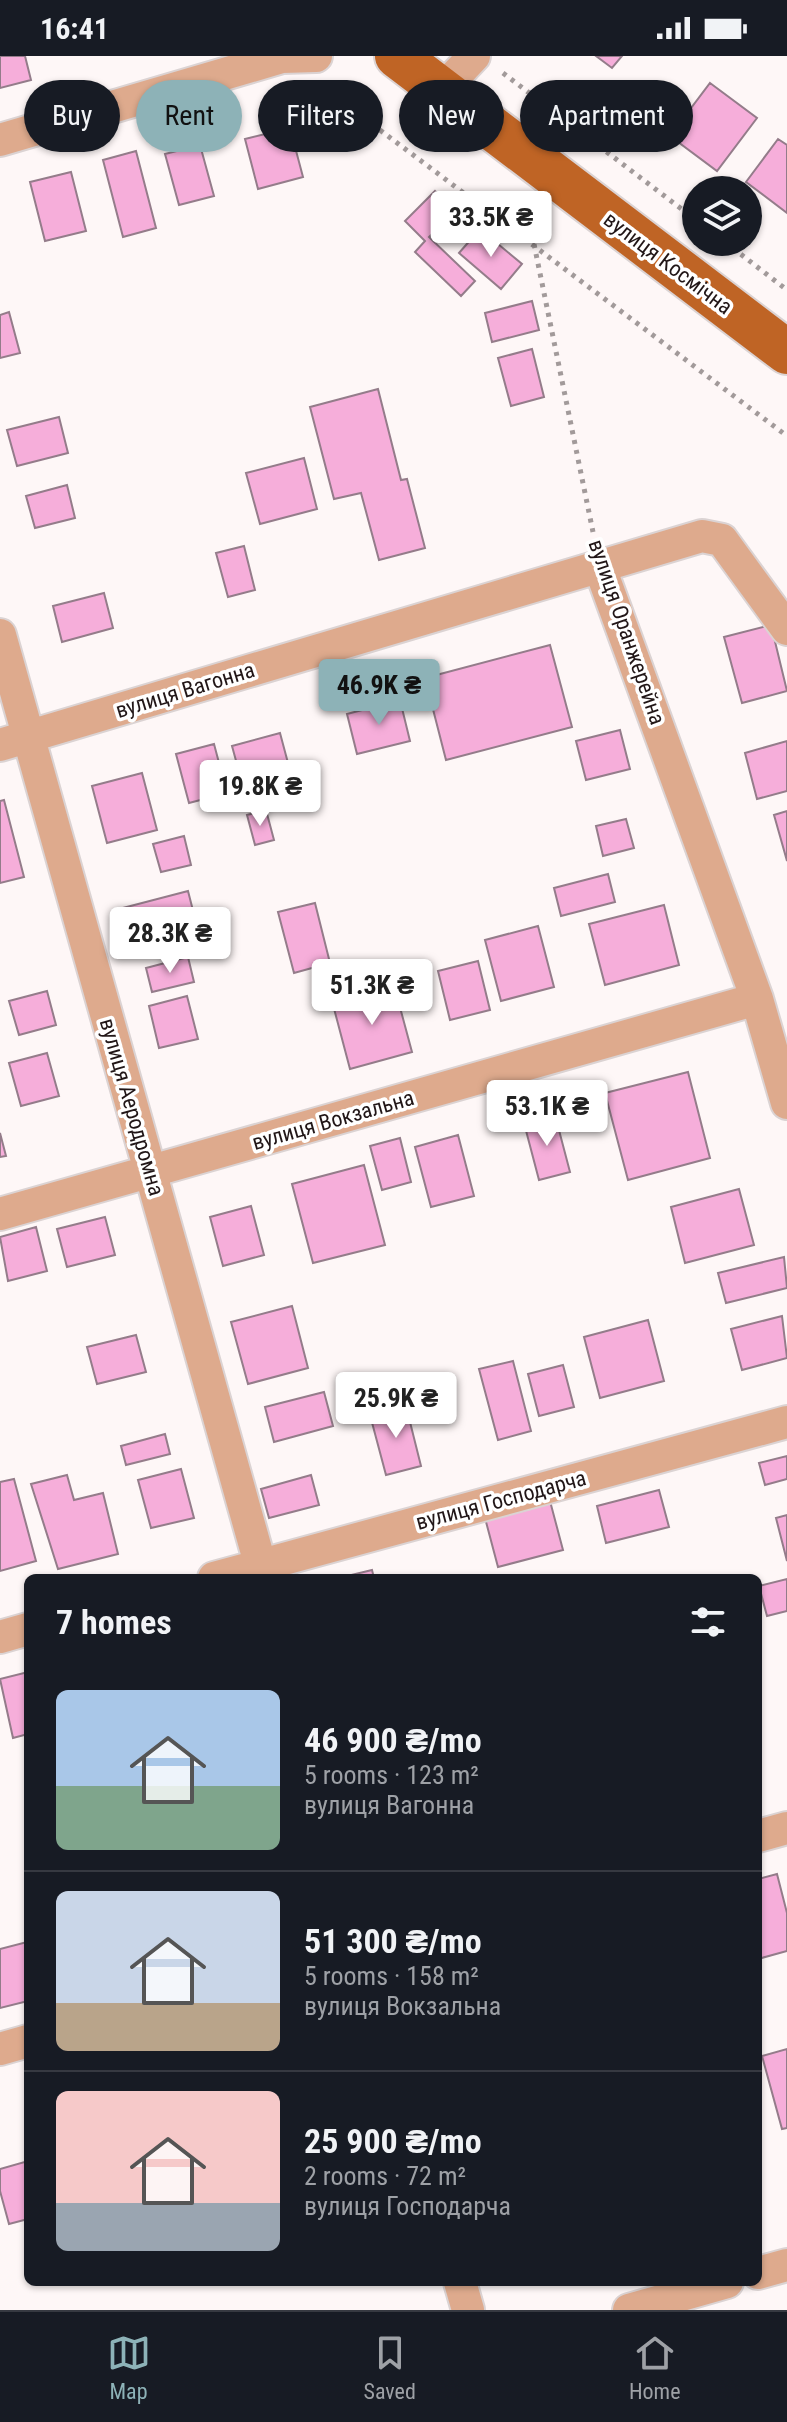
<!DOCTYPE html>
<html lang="en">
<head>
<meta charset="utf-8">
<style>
  :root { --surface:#171b24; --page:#20242c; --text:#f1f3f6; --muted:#9ea1a6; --line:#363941; --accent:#8db2b7 }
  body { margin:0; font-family:"Roboto Condensed",sans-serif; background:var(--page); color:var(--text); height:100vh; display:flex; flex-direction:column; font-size:30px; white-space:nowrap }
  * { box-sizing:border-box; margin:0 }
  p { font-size:26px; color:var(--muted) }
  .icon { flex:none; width:44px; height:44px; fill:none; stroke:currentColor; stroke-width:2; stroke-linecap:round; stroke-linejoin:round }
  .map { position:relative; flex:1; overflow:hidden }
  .details { position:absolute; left:24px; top:1518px; width:738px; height:712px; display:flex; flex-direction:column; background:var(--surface); border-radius:12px; box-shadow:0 2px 6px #0004 }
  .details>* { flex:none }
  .top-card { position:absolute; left:24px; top:24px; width:740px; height:72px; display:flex; gap:16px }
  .tools { position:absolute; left:682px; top:120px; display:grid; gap:16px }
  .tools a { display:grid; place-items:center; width:80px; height:80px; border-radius:50%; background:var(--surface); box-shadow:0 2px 6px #0004; font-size:40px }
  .price { position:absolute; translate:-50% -68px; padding:0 18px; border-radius:8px; background:#fff; color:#222; font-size:26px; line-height:52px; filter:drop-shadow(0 2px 4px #0008) }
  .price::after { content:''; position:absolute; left:50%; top:48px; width:24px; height:18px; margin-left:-12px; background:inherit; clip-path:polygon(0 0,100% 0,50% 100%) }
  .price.active { background:var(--accent); color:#111 }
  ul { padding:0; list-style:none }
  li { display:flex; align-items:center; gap:24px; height:200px; padding:0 32px }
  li+li { border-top:2px solid var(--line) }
  li span { display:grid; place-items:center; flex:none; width:224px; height:160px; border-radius:12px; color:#555 }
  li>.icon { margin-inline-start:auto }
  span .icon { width:96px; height:96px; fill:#fffc; stroke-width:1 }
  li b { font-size:34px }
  h2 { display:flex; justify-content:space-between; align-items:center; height:96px; padding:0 32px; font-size:34px }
  .chip { padding:0 28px; border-radius:36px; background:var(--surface); box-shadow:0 2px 6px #0004; font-size:28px; line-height:72px }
  .chip.active { background:var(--accent); color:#111 }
  .status { display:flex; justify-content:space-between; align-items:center; height:56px; padding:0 40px; background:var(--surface); direction:ltr }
  .status svg { height:22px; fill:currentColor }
  .menu { display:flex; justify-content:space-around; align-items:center; height:112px; border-top:2px solid var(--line); background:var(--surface); font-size:22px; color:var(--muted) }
  .menu a { display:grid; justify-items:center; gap:4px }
  .menu .active { color:var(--accent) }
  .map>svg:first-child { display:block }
</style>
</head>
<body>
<div class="status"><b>16:41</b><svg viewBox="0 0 49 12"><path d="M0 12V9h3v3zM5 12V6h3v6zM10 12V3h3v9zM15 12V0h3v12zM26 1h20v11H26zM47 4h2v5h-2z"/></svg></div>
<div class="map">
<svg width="787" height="2254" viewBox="0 0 787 2254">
  <rect width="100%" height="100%" fill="#fef7f7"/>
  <path fill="#f6aeda" stroke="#947c8a" stroke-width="2" d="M0,0H25L31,24L0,32Z
    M596,0H622L612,12Z
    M710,27L757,62L717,115L670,80Z
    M290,72L303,121L258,133L245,83Z
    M778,83L787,89V157L746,126Z
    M200,89L214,140L179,149L165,98Z
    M136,95L156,172L123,181L103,104Z
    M71,116L86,175L45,185L30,126Z
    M435,135L456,155L429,181L475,225L461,240L415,196L425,185L405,165Z
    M480,173L522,208L501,233L459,197Z
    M532,245L539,274L492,286L485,257Z
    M9,256L20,297L0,302V259Z
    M532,293L544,341L511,350L498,302Z
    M378,333L401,424L407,423L425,492L379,504L361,437L334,443L310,351Z
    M59,361L68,397L17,410L7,374Z
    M304,402L317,453L260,468L246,417Z
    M67,429L75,462L35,472L26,440Z
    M244,490L255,534L228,541L216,497Z
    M104,537L113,572L62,586L53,550Z
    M771,569L787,635L742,647L724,581Z
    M550,589L572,671L446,704L425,622Z
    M400,644L410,685L357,698L347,658Z
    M620,674L630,713L586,724L576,685Z
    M280,677L292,722L244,734L232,690Z
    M787,685V735L757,743L745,697Z
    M214,688L227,737L189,747L176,698Z
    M142,717L157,774L107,787L92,730Z
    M4,744L24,821L0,827V745Z
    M266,754L274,784L255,789L247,759Z
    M787,755V805L774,759Z
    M626,763L634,792L603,800L596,770Z
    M184,780L191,809L161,816L153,788Z
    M608,818L615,846L561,860L554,832Z
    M188,835L200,882L132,900L119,853Z
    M315,847L330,907L294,917L278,856Z
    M664,849L679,909L605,929L589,868Z
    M538,870L554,931L501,945L485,884Z
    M188,901L194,926L152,936L146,912Z
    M478,905L490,954L450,964L438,915Z
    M394,929L412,996L350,1013L332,945Z
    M47,935L56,969L19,979L9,945Z
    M187,940L198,983L159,992L149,950Z
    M47,997L59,1040L21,1050L9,1007Z
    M688,1016L710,1102L628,1124L605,1037Z
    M555,1059L570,1116L539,1124L524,1067Z
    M0,1077L6,1100L0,1101Z
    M458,1079L474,1140L431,1151L415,1091Z
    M400,1082L411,1126L382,1134L370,1090Z
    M364,1109L385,1189L313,1207L292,1128Z
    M739,1133L754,1189L685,1207L671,1151Z
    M251,1150L264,1199L223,1210L210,1161Z
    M105,1161L115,1199L67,1211L57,1173Z
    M36,1171L47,1215L8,1225L0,1181Z
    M784,1201L787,1232L726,1247L718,1217Z
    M292,1250L308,1312L248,1328L231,1266Z
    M782,1260L787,1302L742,1314L731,1273Z
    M648,1264L664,1325L600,1342L584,1281Z
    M136,1279L146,1316L97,1328L87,1291Z
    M513,1305L531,1375L498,1384L479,1313Z
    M563,1309L574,1351L539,1360L528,1318Z
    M324,1336L333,1370L274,1386L265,1351Z
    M406,1350L421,1410L386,1419L370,1359Z
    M165,1378L170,1398L126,1409L121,1390Z
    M787,1400V1423L765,1429L759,1407Z
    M181,1413L194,1462L151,1472L138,1424Z
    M67,1419L74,1444L103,1437L118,1498L58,1513L31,1428Z
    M311,1419L319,1449L269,1462L261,1433Z
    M14,1423L36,1505L0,1515V1426Z
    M659,1434L669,1471L606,1487L597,1450Z
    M550,1445L563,1494L498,1511L485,1462Z
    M787,1459V1505L776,1462Z
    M372,1514L374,1522H339Z
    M787,1523V1555L767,1560L759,1530Z
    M28,1616V1678L13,1682L0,1623Z
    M777,1818L787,1857V1895L758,1903V1823Z
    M27,1886L28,1945L0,1952V1893Z
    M787,1993V2072L782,2073L762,2000Z
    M28,2105V2163L9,2168L0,2135V2113Z"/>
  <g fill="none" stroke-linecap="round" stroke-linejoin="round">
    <g stroke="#dbd3d3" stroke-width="36">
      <path id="street" d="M440,36L474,0
        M0,84L282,1L316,0
        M599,509L757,943L787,1047
        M0,579L264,1522
        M0,689L702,480L722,484L787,573
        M0,1158L757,943
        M214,1522L787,1366
        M0,1581L28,1573
        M758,1780L787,1772
        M0,1993L28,1985
        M758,2217L787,2209
        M460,2226L468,2254
        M629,2254L727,2226"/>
    </g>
    <g stroke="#dbd3d3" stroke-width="48">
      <path id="primary" d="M397,0L787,296"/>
    </g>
    <path stroke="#a29a9a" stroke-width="5" stroke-dasharray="4 6" stroke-linecap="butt" d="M503,17L696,164
      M324,32L787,380
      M526,149L593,476
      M725,186L787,234"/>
    <use href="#street" stroke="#deaa8d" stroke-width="32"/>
    <use href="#primary" stroke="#bf6425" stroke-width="44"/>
  </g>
  <g text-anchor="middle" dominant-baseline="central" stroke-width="7" stroke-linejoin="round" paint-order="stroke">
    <g font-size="22" fill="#211617" stroke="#fff">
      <text transform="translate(668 207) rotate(37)">вулиця Космічна</text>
      <text transform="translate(627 576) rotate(71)">вулиця Оранжерейна</text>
      <text transform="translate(185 634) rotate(-17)">вулиця Вагонна</text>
      <text transform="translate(132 1051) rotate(74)">вулиця Аеродромна</text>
      <text transform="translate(333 1064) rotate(-16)">вулиця Вокзальна</text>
      <text transform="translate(501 1444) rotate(-15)">вулиця Господарча</text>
    </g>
  </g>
</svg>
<div class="tools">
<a><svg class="icon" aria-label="layers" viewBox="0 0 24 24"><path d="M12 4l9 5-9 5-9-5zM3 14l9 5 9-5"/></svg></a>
</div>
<b class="price" style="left:491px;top:203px">33.5K ₴</b>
<b class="price active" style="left:379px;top:671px">46.9K ₴</b>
<b class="price" style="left:260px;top:772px">19.8K ₴</b>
<b class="price" style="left:170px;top:919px">28.3K ₴</b>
<b class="price" style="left:372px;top:971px">51.3K ₴</b>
<b class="price" style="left:547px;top:1092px">53.1K ₴</b>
<b class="price" style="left:396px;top:1384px">25.9K ₴</b>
<div class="top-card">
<a class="chip">Buy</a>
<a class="chip active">Rent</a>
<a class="chip">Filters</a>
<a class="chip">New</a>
<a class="chip">Apartment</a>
</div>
<section class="details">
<h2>7 homes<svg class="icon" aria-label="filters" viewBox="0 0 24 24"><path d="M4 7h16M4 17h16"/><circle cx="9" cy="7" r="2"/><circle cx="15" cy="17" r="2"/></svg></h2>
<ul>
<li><span style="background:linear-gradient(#a9c7e8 60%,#7fa58c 0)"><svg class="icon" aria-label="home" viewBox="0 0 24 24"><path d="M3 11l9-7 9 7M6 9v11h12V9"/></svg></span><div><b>46 900 ₴/mo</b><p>5 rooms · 123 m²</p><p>вулиця Вагонна</p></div></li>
<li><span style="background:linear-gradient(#c9d6e8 70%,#b9a48a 0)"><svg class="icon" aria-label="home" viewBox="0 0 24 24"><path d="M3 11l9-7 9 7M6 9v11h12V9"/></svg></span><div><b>51 300 ₴/mo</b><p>5 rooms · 158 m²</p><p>вулиця Вокзальна</p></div></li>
<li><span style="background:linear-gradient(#f6c9c9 70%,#9aa5b1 0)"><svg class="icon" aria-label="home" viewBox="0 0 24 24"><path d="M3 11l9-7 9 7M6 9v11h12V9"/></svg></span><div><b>25 900 ₴/mo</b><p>2 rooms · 72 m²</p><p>вулиця Господарча</p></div></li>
</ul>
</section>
</div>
<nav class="menu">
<a class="active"><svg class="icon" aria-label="map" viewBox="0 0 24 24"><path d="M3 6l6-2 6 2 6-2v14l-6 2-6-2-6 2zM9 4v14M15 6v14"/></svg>Map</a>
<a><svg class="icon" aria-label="saved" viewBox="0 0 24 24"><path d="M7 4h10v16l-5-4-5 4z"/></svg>Saved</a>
<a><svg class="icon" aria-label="home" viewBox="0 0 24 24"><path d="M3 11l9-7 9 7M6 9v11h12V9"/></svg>Home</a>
</nav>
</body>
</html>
